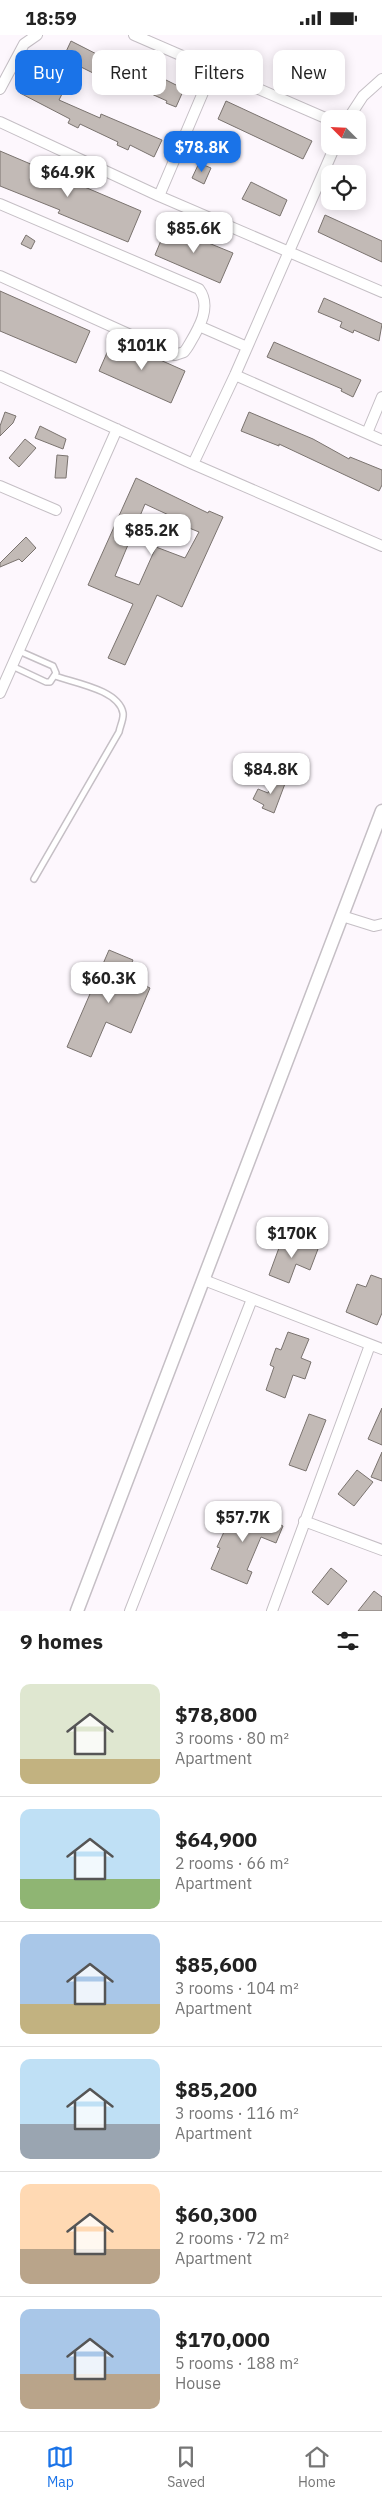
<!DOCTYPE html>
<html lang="en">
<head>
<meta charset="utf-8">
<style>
  :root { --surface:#fff; --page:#f6f6f6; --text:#222; --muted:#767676; --line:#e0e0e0; --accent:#1a73e8 }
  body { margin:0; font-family:"IBM Plex Sans",sans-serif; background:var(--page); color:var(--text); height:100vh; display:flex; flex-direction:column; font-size:19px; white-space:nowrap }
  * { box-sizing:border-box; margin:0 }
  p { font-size:16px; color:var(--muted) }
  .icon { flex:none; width:28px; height:28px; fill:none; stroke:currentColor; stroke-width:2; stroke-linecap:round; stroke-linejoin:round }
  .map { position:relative; height:1576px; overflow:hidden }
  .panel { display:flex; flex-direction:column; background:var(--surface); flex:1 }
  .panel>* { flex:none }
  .banner { position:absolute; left:15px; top:15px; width:352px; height:45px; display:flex; gap:10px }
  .needle { width:32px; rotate:294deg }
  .fabs { position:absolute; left:321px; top:75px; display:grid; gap:10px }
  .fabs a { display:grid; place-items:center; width:45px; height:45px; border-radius:10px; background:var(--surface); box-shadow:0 2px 12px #0003; font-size:25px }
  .price { position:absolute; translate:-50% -42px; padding:0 11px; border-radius:10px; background:#fff; color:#222; font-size:16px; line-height:32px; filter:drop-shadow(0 1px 2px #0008) }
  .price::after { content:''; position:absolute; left:50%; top:30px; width:15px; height:11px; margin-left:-8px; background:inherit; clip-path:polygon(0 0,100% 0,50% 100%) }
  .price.current { background:var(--accent); color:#fff }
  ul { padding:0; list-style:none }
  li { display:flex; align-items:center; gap:15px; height:125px; padding:0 20px }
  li+li { border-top:1px solid var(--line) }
  li span { display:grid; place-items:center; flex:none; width:140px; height:100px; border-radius:10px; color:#555 }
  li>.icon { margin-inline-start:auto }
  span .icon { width:60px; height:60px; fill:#fffc; stroke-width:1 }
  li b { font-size:21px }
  h2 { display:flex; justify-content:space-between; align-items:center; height:60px; padding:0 20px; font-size:21px }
  .tag { padding:0 18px; border-radius:10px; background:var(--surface); box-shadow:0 2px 12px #0003; font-size:18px; line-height:45px }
  .tag.current { background:var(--accent); color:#fff }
  .status { display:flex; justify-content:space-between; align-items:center; height:35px; padding:0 25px; background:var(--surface); direction:ltr }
  .status svg { height:14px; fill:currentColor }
  .tabs { display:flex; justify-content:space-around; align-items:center; height:70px; border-top:1px solid var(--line); background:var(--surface); font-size:14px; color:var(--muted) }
  .tabs a { display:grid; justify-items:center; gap:2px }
  .tabs .current { color:var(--accent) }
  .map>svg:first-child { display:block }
</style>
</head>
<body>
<div class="status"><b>18:59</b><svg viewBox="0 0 49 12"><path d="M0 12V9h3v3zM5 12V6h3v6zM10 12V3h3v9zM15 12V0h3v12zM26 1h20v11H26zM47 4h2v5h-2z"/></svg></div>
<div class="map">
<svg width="382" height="1576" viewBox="0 0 382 1576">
  <rect width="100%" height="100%" fill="#fdf7fd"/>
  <path fill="#c2bab6" stroke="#7a736f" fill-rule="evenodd" d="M71,6L118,30L120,26L147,38L148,36L184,54L176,72L166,68L167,66L125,47L101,38L99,41L63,23Z
    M28,41L39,45L37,49L62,59L59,65L100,83L101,79L162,105L154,122L130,110L128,115L117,110L118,107L80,89L78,93L68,88L70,84L20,58Z
    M226,66L312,106L303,124L218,84Z
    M0,116L141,176L128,207L58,178L60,175L0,151Z
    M199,128L211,133L204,149L192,143Z
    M251,147L287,165L280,181L242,164Z
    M325,180L382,206V227L318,197Z
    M167,191L233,218L220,248L155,220Z
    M26,200L35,206L31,214L21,209Z
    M0,256L90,296L76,328L0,296Z
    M324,263L382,289L379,306L354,295L353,298L340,292L342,287L318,277Z
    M113,304L185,336L171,368L99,336Z
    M274,307L361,345L353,362L341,356L342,354L267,322Z
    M5,377L16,381L13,388L0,401V391Z
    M249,377L313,404L349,424L350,422L382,435V450L379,456L279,409V411L241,396Z
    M40,391L66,404L63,414L35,403Z
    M25,404L36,413L19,432L9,423Z
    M57,420L68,421L66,443H55Z
    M136,443L208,478L209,476L223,482L182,572L157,560L125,630L108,623L133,569L88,550ZM145,469L173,482L172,486L199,497L185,523L156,512L139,550L115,541Z
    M26,502L36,513L22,527L19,524L0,532V528Z
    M275,741L286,746L274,778L262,773L264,770L253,764L258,754L268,758Z
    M109,915L133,925L126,941L150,953L131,998L106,987L91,1022L67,1012Z
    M283,1202L318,1214L310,1235L296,1229L289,1248L269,1240Z
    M371,1240L382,1244V1278L377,1290L346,1277L357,1249L366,1252Z
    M288,1297L309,1304L301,1323L311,1327L305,1344L293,1340L285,1363L266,1355L274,1332L270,1330L276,1313L281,1315Z
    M382,1373V1410L368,1404Z
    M309,1379L326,1385L306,1436L289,1430Z
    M382,1417V1446L371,1442Z
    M357,1435L373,1447L354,1471L338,1459Z
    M236,1471L283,1491L276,1508L261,1502L247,1535L252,1537L247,1549L211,1534L220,1513L217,1512Z
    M331,1533L347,1546L328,1570L312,1557Z
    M374,1556L382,1562V1576H358Z"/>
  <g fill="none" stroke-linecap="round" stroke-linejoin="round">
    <g stroke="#c5bfc5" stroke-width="8">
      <path id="service" d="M12,631L46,647H50L56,638L53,631L19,616
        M34,844L119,697C120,691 124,684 123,678C119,655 75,648 55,641"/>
    </g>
    <g stroke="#c5bfc5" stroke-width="12">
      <path id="minor" d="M134,0L330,85
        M0,54L24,9L37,0
        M348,84L363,61L382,44
        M0,87L159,161L382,257
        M159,161L213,34
        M0,169L199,254C213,273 197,296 187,313L184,317L175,320L0,241
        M199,291L247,312
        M235,340L382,405
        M0,341L193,429L382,511
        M367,398L382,362
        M193,429L235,340L335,111
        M0,451L56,475
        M0,658L117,394
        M342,881L374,891L382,889
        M204,1245L382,1314
        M304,1486L382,1515
        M130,1576L252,1264
        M272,1576L370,1310"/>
    </g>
    <g stroke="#c5bfc5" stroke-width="15">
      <path id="tertiary" d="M77,1576L382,776"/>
    </g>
    <use href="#service" stroke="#fff" stroke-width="5"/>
    <use href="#minor" stroke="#fff" stroke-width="10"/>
    <use href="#tertiary" stroke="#fff" stroke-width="12"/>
  </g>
</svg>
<div class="fabs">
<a><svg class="needle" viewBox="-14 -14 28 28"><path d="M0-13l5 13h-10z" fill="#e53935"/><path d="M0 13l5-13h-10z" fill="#767676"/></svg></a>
<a><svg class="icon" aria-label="locate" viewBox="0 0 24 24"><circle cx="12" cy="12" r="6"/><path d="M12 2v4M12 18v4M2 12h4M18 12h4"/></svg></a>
</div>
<b class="price current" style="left:202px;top:138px">$78.8K</b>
<b class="price" style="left:68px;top:163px">$64.9K</b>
<b class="price" style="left:194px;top:219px">$85.6K</b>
<b class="price" style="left:142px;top:336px">$101K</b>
<b class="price" style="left:152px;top:521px">$85.2K</b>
<b class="price" style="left:271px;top:760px">$84.8K</b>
<b class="price" style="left:109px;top:969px">$60.3K</b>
<b class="price" style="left:292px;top:1224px">$170K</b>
<b class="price" style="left:243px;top:1508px">$57.7K</b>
<div class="banner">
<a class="tag current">Buy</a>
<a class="tag">Rent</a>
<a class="tag">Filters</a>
<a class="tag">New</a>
</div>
</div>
<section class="panel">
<h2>9 homes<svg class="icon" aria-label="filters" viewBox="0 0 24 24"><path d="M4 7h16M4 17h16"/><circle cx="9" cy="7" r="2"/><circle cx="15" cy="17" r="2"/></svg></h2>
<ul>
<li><span style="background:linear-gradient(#dfe7d0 75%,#c2b280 0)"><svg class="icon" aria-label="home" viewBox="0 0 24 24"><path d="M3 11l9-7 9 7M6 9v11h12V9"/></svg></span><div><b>$78,800</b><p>3 rooms · 80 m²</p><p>Apartment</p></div></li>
<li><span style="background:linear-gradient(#bfe0f5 70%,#8fb573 0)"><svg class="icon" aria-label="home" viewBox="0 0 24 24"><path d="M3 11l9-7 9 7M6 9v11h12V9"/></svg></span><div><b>$64,900</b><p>2 rooms · 66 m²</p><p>Apartment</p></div></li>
<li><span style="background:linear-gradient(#a9c7e8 70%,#c2b280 0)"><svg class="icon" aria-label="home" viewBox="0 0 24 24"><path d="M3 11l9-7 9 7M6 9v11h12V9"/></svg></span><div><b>$85,600</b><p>3 rooms · 104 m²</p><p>Apartment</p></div></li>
<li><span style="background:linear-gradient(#bfe0f5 65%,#9aa5b1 0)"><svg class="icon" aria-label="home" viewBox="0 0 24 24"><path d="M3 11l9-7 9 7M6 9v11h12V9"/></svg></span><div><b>$85,200</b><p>3 rooms · 116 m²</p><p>Apartment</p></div></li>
<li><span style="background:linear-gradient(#ffd9b3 65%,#b9a48a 0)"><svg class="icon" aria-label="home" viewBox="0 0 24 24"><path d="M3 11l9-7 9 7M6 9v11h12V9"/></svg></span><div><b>$60,300</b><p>2 rooms · 72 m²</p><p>Apartment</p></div></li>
<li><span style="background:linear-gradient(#a9c7e8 65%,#b9a48a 0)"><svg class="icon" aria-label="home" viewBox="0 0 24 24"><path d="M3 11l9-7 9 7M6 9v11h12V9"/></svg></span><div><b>$170,000</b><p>5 rooms · 188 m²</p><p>House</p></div></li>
</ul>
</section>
<nav class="tabs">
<a class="current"><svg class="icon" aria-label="map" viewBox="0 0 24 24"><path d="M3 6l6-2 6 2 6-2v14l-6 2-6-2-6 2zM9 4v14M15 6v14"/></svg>Map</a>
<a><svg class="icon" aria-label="saved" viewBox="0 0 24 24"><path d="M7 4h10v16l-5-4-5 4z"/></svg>Saved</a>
<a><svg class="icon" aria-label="home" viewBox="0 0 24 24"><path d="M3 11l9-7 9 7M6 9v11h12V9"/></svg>Home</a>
</nav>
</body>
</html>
